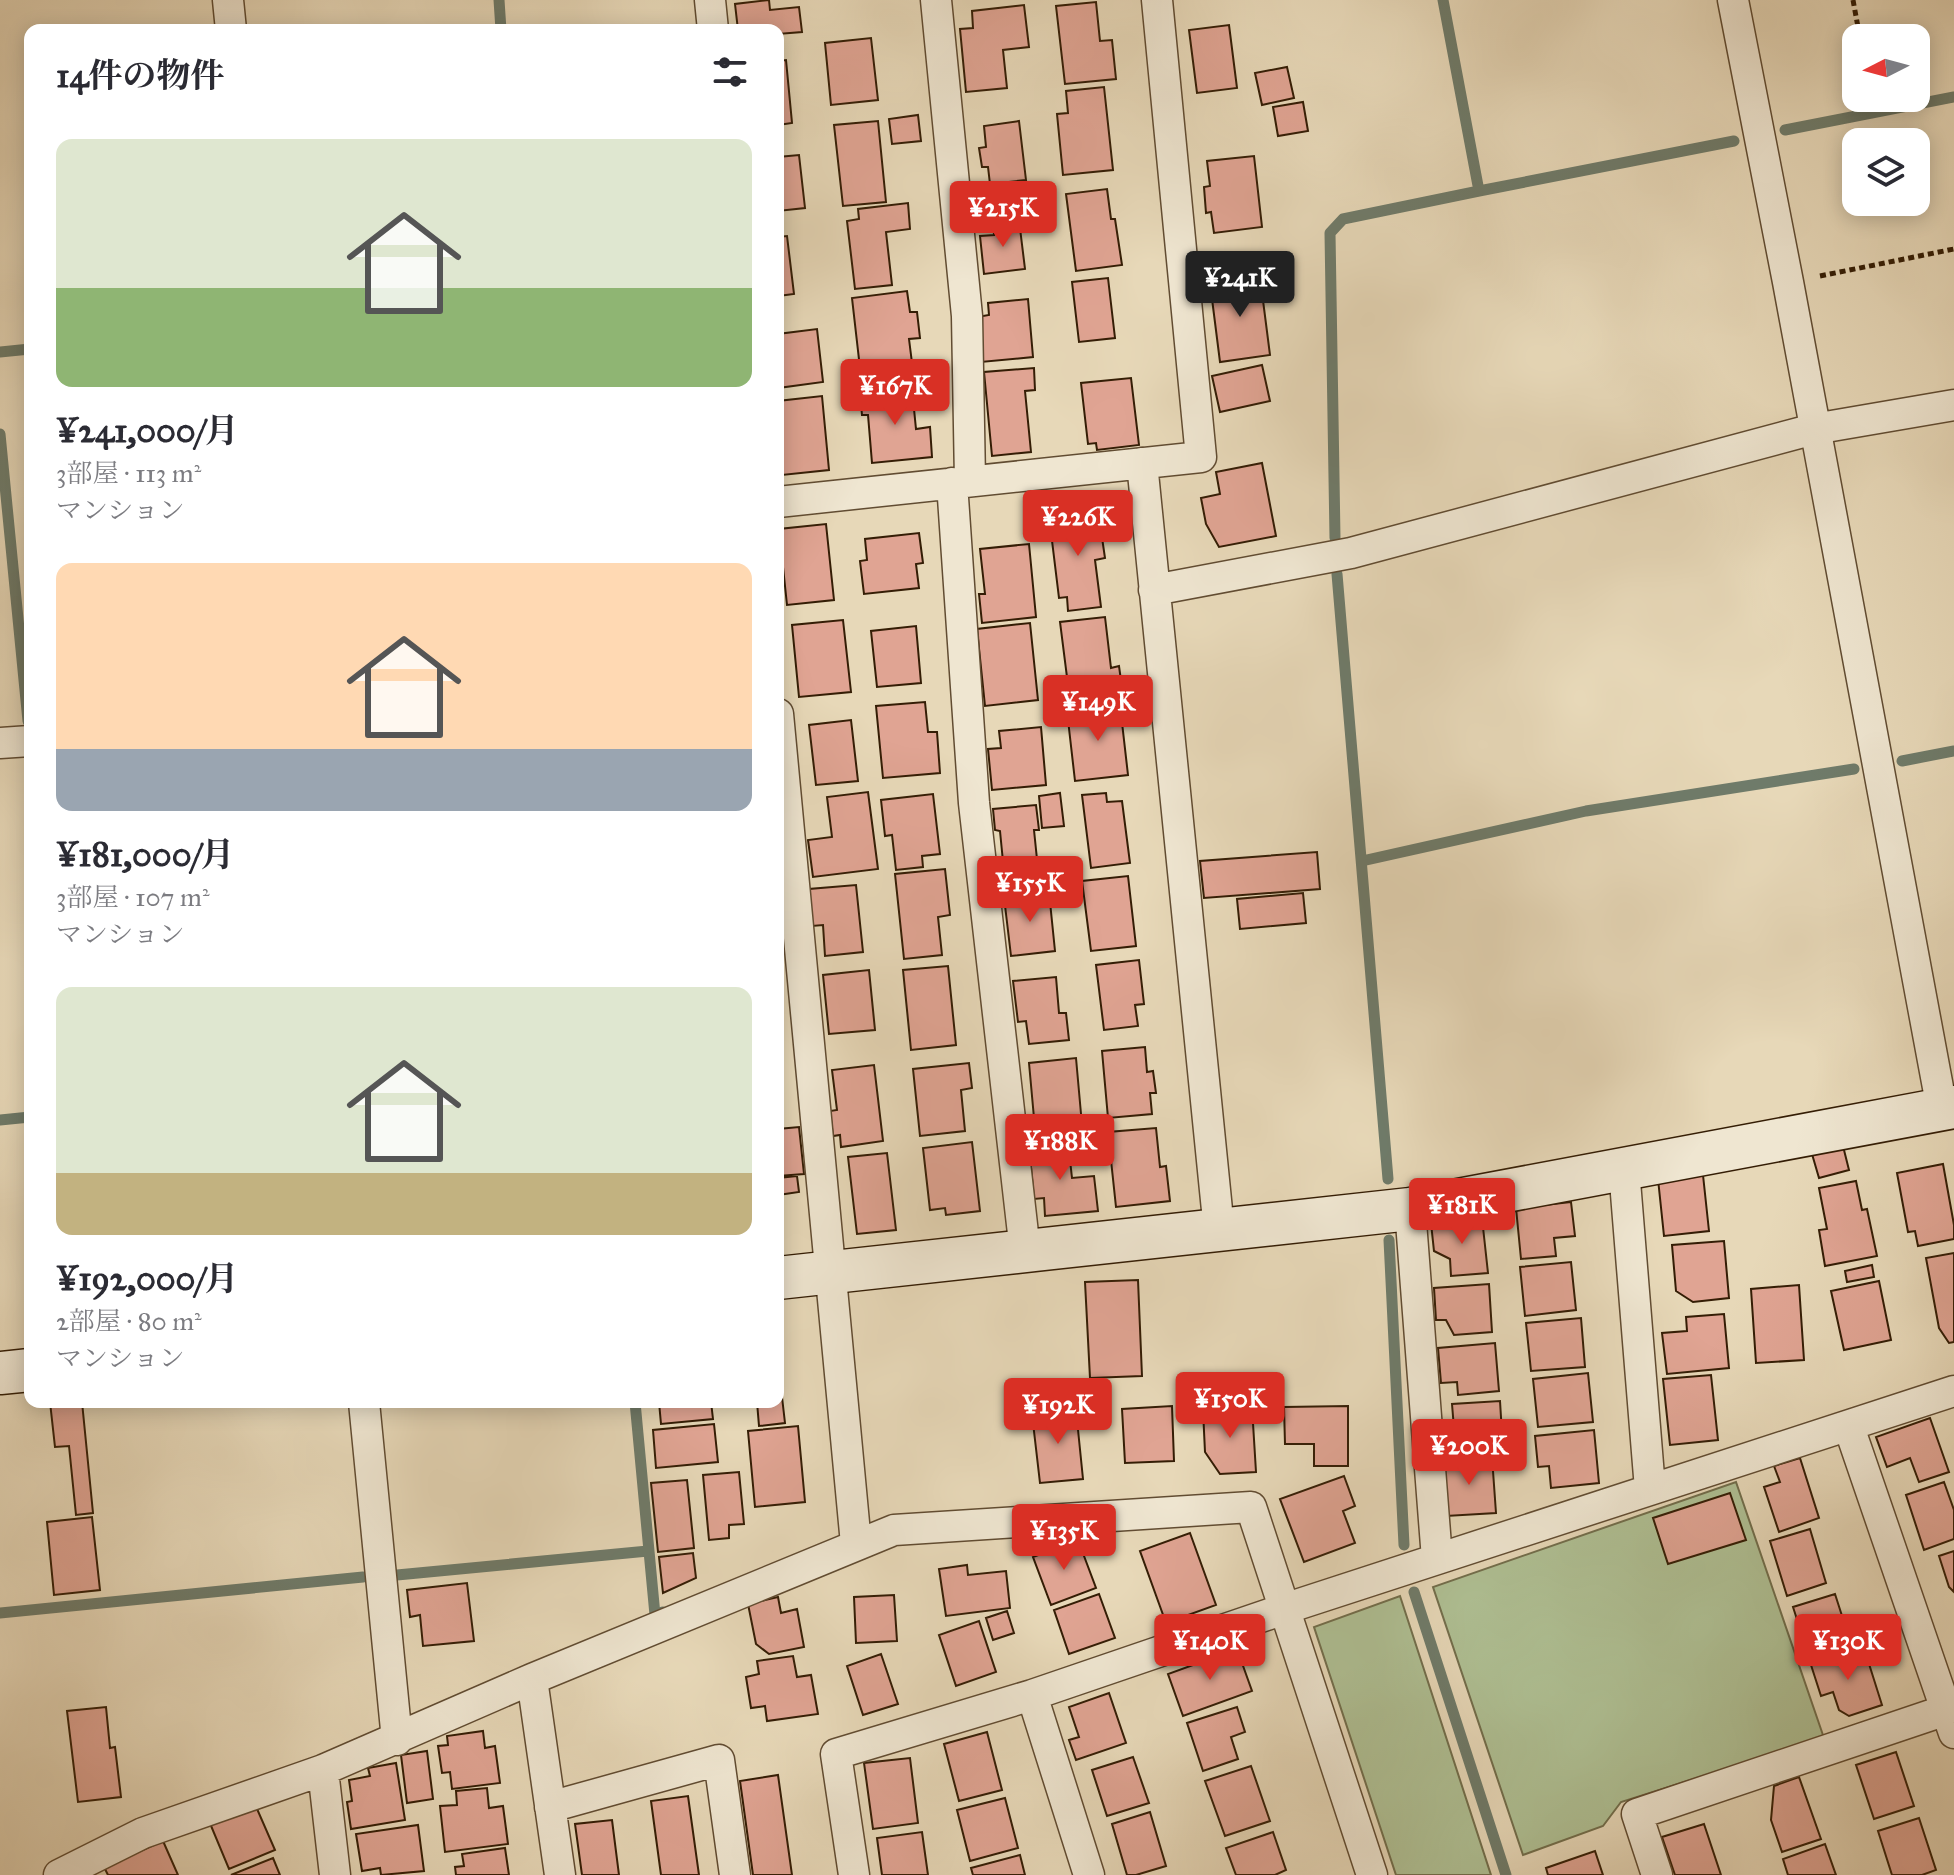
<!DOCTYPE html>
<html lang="ja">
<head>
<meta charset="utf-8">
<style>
  :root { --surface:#fff; --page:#f2f2f3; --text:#2b2b33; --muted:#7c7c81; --accent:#d93025 }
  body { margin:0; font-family:"IM FELL Great Primer","Noto Serif JP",serif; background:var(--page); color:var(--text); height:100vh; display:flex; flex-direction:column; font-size:30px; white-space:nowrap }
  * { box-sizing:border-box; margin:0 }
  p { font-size:26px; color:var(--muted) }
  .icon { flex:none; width:44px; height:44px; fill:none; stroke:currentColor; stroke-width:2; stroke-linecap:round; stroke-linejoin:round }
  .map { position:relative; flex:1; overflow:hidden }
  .details { position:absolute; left:24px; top:24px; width:760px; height:1384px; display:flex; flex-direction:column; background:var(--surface); border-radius:16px; box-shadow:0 4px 20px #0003 }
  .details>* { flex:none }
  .needle { width:52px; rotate:264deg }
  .controls { position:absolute; left:1842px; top:24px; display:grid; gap:16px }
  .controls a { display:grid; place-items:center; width:88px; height:88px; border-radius:16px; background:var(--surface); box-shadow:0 4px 20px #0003; font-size:40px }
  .price { position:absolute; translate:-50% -68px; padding:0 18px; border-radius:8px; background:var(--accent); color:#fff; font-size:26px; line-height:52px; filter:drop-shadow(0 2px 4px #0008) }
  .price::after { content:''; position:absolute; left:50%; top:48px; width:24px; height:18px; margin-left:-12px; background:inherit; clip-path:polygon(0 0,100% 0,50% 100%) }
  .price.current { background:#222; color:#fff }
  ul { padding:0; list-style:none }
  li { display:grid; align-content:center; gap:16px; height:424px; padding:0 32px }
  li span { display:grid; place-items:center; height:248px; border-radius:16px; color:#555 }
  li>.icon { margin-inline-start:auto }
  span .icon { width:144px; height:144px; fill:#fffc; stroke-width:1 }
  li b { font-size:34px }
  h2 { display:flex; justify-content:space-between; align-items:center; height:96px; padding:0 32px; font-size:34px }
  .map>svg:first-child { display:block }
</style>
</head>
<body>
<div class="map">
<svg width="1954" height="1875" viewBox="0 0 1954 1875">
  <rect width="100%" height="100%" fill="#e7d8b8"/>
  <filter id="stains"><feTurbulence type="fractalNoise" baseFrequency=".0025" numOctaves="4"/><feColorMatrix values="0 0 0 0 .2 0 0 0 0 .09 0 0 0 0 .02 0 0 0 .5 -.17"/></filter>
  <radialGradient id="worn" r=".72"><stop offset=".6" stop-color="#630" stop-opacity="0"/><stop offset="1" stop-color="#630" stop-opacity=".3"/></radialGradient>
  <path fill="#afc094" stroke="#726e4c" stroke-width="2" d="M1736,1482L1824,1738L1621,1802L1603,1826L1523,1855L1433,1587Z
    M1400,1596L1491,1875H1396L1314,1627Z"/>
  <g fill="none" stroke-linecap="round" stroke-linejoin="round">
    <path stroke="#6f7b6a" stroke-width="11" d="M499,0L501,30
      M1785,130L1954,97
      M1479,191L1734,141
      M0,352L30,349
      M0,434L28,721
      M1335,538L1330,233L1343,219L1479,191L1443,0
      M1337,574L1388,1179
      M1902,761L1954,751
      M1362,861L1586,811L1854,769
      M0,1120L30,1117
      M1389,1240L1404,1545
      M635,1402L655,1615L663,1612
      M397,1575L648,1551
      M1414,1592L1506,1875
      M0,1613L363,1577"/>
  </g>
  <path fill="#e0a493" stroke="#341d05" stroke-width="2" d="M769,0L770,10L799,7L802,32L778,34V30H738L735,4Z
    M1096,2L1100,41L1112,40L1116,79L1065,84L1056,6Z
    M1024,5L1029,47L1003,50L1007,88L966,92L960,29L973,28L972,11Z
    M1229,25L1237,88L1197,93L1189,30Z
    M871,38L878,100L831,105L825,43Z
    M786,60L792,123L778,125V61Z
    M1287,67L1294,98L1262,105L1255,73Z
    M1104,87L1113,170L1063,175L1057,114L1068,113L1066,91Z
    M1303,102L1308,131L1278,136L1273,107Z
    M918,115L921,141L892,144L889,119Z
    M878,121L886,202L843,206L834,125Z
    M1019,121L1026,180L990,184L988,167H982L979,148L986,147L984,126Z
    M799,155L805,208L778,211V157Z
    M1254,156L1262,227L1214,233L1211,212L1206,213L1204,187L1210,186L1207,161Z
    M1107,189L1111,219H1115L1122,265L1076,271L1066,194Z
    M908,203L910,229L886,232L892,285L855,289L847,221L859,219L858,209Z
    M1019,220L1025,269L984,274L980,236L994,235L993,223Z
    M787,236L794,294L778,296V237Z
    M1260,277L1270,355L1220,362L1210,283Z
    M1108,278L1115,338L1079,342L1072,282Z
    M907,291L910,312H917L920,338L909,339L913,371L861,377L852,298Z
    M1028,299L1033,357L981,362L977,317L989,315L988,303Z
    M817,329L823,382L778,388V334Z
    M1262,365L1270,401L1220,412L1212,376Z
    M1034,368L1035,390L1025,391L1031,452L992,456L984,372Z
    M1131,378L1139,445L1097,450L1096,443L1088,444L1081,383Z
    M912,389L916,429L930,427L932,457L872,463L868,415H862L860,394Z
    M822,396L829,470L782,475L778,401Z
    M1262,463L1276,536L1219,547L1206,524L1201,498L1220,494L1216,472Z
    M1098,510L1105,558L1095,560L1101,607L1068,611L1067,597L1059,598L1049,516Z
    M826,524L834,600L787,605L779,529Z
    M919,533L923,563L916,564L919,588L864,594L860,561L867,560L865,539Z
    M1029,544L1036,617L982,623L979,594H985L980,549Z
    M1105,617L1111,668L1119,666L1123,695L1070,701L1060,622Z
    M843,620L851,692L799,697L792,625Z
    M1030,623L1038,700L985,706L977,629Z
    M916,626L921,683L877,687L871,631Z
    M925,702L928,732H937L940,773L883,778L876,706Z
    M1120,705L1128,775L1075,781L1067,711Z
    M851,720L858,781L816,785L809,725Z
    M1041,727L1046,785L992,790L988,749L1001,748L999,731Z
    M868,792L878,869L813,877L808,840L832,837L827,797Z
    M1060,793L1064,826L1042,828L1039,796Z
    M1106,793L1107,802L1122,801L1130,863L1091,868L1082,795Z
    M933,794L940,854L922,856L923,867L896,870L892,835L885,836L881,800Z
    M1036,805L1039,830H1034L1038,869L1004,872L1000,831L995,830L993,809Z
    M1317,852L1320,889L1204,898L1200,861Z
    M945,869L950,915L938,917L942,955L904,959L895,874Z
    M1128,876L1136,946L1091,951L1082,881Z
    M856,885L863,952L825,956L823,925L812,926L809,889Z
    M1049,892L1055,951L1011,956L1004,897Z
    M1303,893L1306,923L1240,929L1237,899Z
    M1139,960L1144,1004L1135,1005L1138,1026L1104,1030L1096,965Z
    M948,966L956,1045L911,1050L903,970Z
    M869,970L875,1030L829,1034L823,975Z
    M1056,977L1059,1013H1066L1069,1040L1029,1044L1026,1021L1018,1022L1013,981Z
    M1145,1047L1147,1072L1153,1071L1156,1093H1150L1152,1114L1108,1118L1102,1051Z
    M1076,1058L1082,1125L1035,1129L1029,1063Z
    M969,1063L972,1088L961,1090L965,1131L920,1136L913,1069Z
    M874,1065L883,1141L841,1147L840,1135L833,1136L830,1111L837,1110L832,1070Z
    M799,1127L804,1174L778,1176V1129Z
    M1156,1128L1160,1167L1166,1166L1170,1201L1116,1207L1108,1132Z
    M972,1142L980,1211L946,1215L945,1208L930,1210L923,1148Z
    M1068,1142L1072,1178L1094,1176L1098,1211L1045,1216L1044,1198L1034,1199L1029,1146Z
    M1843,1146L1849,1170L1819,1178L1812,1154Z
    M887,1153L896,1230L857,1234L848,1157Z
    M1943,1164L1954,1225V1239L1918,1246L1915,1231L1908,1232L1897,1173Z
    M1703,1175L1709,1231L1664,1236L1658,1179Z
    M797,1176L799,1192L778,1195V1178Z
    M1856,1181L1862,1210L1867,1209L1877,1256L1825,1266L1819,1230L1827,1229L1819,1188Z
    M1571,1202L1575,1236L1554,1238L1556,1256L1521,1259L1516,1208Z
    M1482,1218L1488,1273L1451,1276L1450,1259L1434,1251L1431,1223Z
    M1724,1241L1729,1298L1693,1302L1676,1291L1672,1245Z
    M1954,1253V1342L1949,1343L1939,1328L1926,1258Z
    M1571,1262L1576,1310L1525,1316L1520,1267Z
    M1872,1265L1874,1277L1847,1282L1845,1271Z
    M1138,1280L1142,1376L1090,1378L1085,1282Z
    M1879,1281L1891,1340L1844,1350L1831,1291Z
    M1489,1284L1492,1332L1454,1335L1446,1320H1436L1434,1288Z
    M1799,1285L1804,1360L1756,1363L1751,1289Z
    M1724,1314L1729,1368L1667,1374L1662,1333L1687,1331L1686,1317Z
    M1581,1318L1585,1367L1531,1371L1526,1323Z
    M1495,1343L1499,1391L1458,1395L1457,1382L1441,1383L1438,1348Z
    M1588,1373L1593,1422L1538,1427L1533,1379Z
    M1711,1375L1718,1440L1670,1445L1663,1379Z
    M782,1397L785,1423L759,1426L757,1402H778V1398Z
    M1500,1401L1503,1450L1456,1453L1452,1404Z
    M50,1402H82L93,1513L76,1515L69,1446L55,1447Z
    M659,1402H711L713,1419L661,1424Z
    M1172,1406L1174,1461L1125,1463L1122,1409Z
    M1348,1406V1466H1314V1444H1285L1284,1407Z
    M1252,1407L1256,1472L1220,1474L1205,1452L1203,1410Z
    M1076,1410L1083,1479L1040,1483L1032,1414Z
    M1930,1418L1949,1472L1919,1482L1910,1458L1887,1467L1876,1437Z
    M714,1424L718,1462L656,1468L653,1430Z
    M798,1426L805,1502L755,1507L748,1431Z
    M1594,1430L1599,1483L1551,1488L1549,1466L1538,1467L1535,1436Z
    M1492,1457L1496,1513L1446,1516L1442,1461Z
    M1800,1458L1819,1518L1779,1532L1764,1487L1780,1482L1774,1466Z
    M739,1472L744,1524L729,1525V1538L709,1540L703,1475Z
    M1344,1476L1355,1506L1343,1511L1355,1543L1304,1562L1280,1499Z
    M687,1480L694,1548L658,1552L651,1483Z
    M1944,1482L1954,1510V1539L1924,1550L1906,1495Z
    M1730,1493L1746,1540L1668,1564L1653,1518Z
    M92,1517L100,1590L54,1595L47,1522Z
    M1810,1529L1826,1583L1787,1596L1770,1541Z
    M1190,1533L1216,1605L1166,1623L1140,1551Z
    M1078,1540L1096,1588L1051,1605L1033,1557Z
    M1954,1551V1592L1949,1587L1939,1556Z
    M693,1553L696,1578L663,1593L659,1557Z
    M967,1565L968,1575L1006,1571L1010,1608L946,1616L939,1569Z
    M467,1583L474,1641L423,1646L420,1615L410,1617L407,1590Z
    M1099,1594L1115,1638L1069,1654L1054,1610Z
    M1835,1594L1852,1647L1810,1660L1793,1607Z
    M894,1595L897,1641L856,1643L854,1597Z
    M778,1597L781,1613L797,1609L804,1647L769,1654L756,1644L748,1604Z
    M1007,1611L1014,1633L993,1640L986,1618Z
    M979,1621L996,1672L956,1686L939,1635Z
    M1864,1648L1882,1705L1849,1716L1839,1710L1833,1692L1821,1696L1811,1665Z
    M1237,1649L1252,1691L1183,1716L1168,1674Z
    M881,1654L898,1704L863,1715L847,1666Z
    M793,1656L797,1677L811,1675L818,1714L767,1721L765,1706L751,1708L746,1677L759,1674L757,1661Z
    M1109,1693L1126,1743L1076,1760L1069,1740L1079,1737L1069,1707Z
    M106,1707L110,1748L115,1747L121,1797L78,1802L67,1711Z
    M1237,1707L1245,1732L1231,1737L1238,1759L1203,1771L1187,1723Z
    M483,1731L485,1748L495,1746L500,1783L452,1789L450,1772L442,1773L438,1746L448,1745L447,1736Z
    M987,1732L1002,1790L959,1801L944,1744Z
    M427,1751L433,1799L407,1803L401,1755Z
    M1896,1752L1914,1806L1874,1819L1856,1765Z
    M1133,1757L1149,1803L1107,1816L1092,1770Z
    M910,1758L918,1823L873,1829L864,1763Z
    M396,1763L405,1820L351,1829L347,1802L352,1801L349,1780L370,1776L368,1768Z
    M1251,1766L1270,1821L1225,1836L1205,1781Z
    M778,1775L792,1875H753L740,1781Z
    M1799,1777L1821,1839L1782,1852L1771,1820L1774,1786Z
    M487,1788L489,1808L503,1806L508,1844L445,1852L440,1806L457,1805L456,1791Z
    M688,1796L699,1875H661L651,1801Z
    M1005,1798L1018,1848L970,1861L957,1810Z
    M254,1802L275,1850L229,1869L209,1821Z
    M1150,1812L1166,1866L1136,1875H1127L1112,1824Z
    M1919,1818L1936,1870L1922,1875H1892L1878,1831Z
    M612,1820L619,1875H582L575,1824Z
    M1704,1824L1721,1875H1675L1662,1837Z
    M418,1825L424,1871L381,1875L380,1868L362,1871L356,1834Z
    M922,1832L928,1875H882L877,1838Z
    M1273,1832L1286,1870L1275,1875H1236L1226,1848Z
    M163,1841L178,1875H108L104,1867Z
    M1825,1844L1836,1875H1788L1783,1859Z
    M505,1848L509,1875H456L455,1867L464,1866L462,1854Z
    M1595,1851L1603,1875H1548L1546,1868Z
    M1020,1855L1025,1875H973L971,1868Z
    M273,1858L280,1875H231Z"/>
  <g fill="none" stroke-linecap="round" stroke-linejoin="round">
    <g stroke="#614c32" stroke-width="33">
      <path id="street" d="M228,0L231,30
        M710,0L713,30
        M936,0L967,316L970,481
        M1733,0L1788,282L1942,1109
        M1142,463L1219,1230
        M952,483L974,803L1025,1251
        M778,502L1201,457L1157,0
        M1154,590L1351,553L1814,429L1954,405
        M778,714L856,1544
        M0,743L30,741
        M1624,1169L1650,1489
        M1410,1209L1437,1559
        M364,1402L397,1740
        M1849,1427L1954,1733
        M532,1679L560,1875
        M1032,1695L1089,1875
        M323,1770L335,1875
        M550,1807L719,1760L735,1875
        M59,1875L143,1833L323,1770L532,1679L894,1530L1251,1507L1372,1875
        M854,1875L836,1754L1032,1695L1284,1609L1954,1391
        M1657,1875L1637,1814L1946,1710"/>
    </g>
    <g stroke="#341d05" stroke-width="45">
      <path id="secondary" d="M778,1278L1410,1209L1954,1107
        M0,1373L30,1370"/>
    </g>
    <path stroke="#341d05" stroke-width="5" stroke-dasharray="6 4" stroke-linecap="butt" d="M1853,0L1860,38
      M1820,276L1954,249"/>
    <use href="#street" stroke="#efe6d1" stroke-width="30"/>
    <use href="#secondary" stroke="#efe6d1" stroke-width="42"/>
  </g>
  <rect width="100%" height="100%" filter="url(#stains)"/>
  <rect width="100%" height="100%" fill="url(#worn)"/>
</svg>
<div class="controls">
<a><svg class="needle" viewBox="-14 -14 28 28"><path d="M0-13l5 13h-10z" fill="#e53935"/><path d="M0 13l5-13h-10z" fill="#7c7c81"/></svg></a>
<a><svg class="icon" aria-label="layers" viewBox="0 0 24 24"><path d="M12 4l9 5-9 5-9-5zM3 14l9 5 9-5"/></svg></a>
</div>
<b class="price" style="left:1003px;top:249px">¥215K</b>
<b class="price current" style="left:1240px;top:319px">¥241K</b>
<b class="price" style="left:895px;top:427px">¥167K</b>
<b class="price" style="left:1078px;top:558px">¥226K</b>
<b class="price" style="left:1098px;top:743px">¥149K</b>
<b class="price" style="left:1030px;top:924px">¥155K</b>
<b class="price" style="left:1060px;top:1182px">¥188K</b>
<b class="price" style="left:1462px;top:1246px">¥181K</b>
<b class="price" style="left:1230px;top:1440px">¥150K</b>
<b class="price" style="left:1058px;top:1446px">¥192K</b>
<b class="price" style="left:1469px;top:1487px">¥200K</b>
<b class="price" style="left:1064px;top:1572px">¥135K</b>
<b class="price" style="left:1210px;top:1682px">¥140K</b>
<b class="price" style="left:1848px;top:1682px">¥130K</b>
<section class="details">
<h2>14件の物件<svg class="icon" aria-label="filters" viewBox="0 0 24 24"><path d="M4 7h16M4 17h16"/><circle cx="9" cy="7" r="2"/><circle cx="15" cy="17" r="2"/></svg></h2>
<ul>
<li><span style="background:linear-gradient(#dfe7d0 60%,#8fb573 0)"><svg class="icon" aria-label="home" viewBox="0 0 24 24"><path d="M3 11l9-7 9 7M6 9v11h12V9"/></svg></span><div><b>¥241,000/月</b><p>3部屋 · 113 m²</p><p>マンション</p></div></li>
<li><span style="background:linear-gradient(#ffd9b3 75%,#9aa5b1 0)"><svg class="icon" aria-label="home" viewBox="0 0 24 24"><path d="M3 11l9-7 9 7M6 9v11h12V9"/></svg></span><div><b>¥181,000/月</b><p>3部屋 · 107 m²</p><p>マンション</p></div></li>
<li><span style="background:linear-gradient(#dfe7d0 75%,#c2b280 0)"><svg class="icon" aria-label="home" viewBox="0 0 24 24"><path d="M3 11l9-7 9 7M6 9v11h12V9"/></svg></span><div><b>¥192,000/月</b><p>2部屋 · 80 m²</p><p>マンション</p></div></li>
</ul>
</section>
</div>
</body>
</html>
